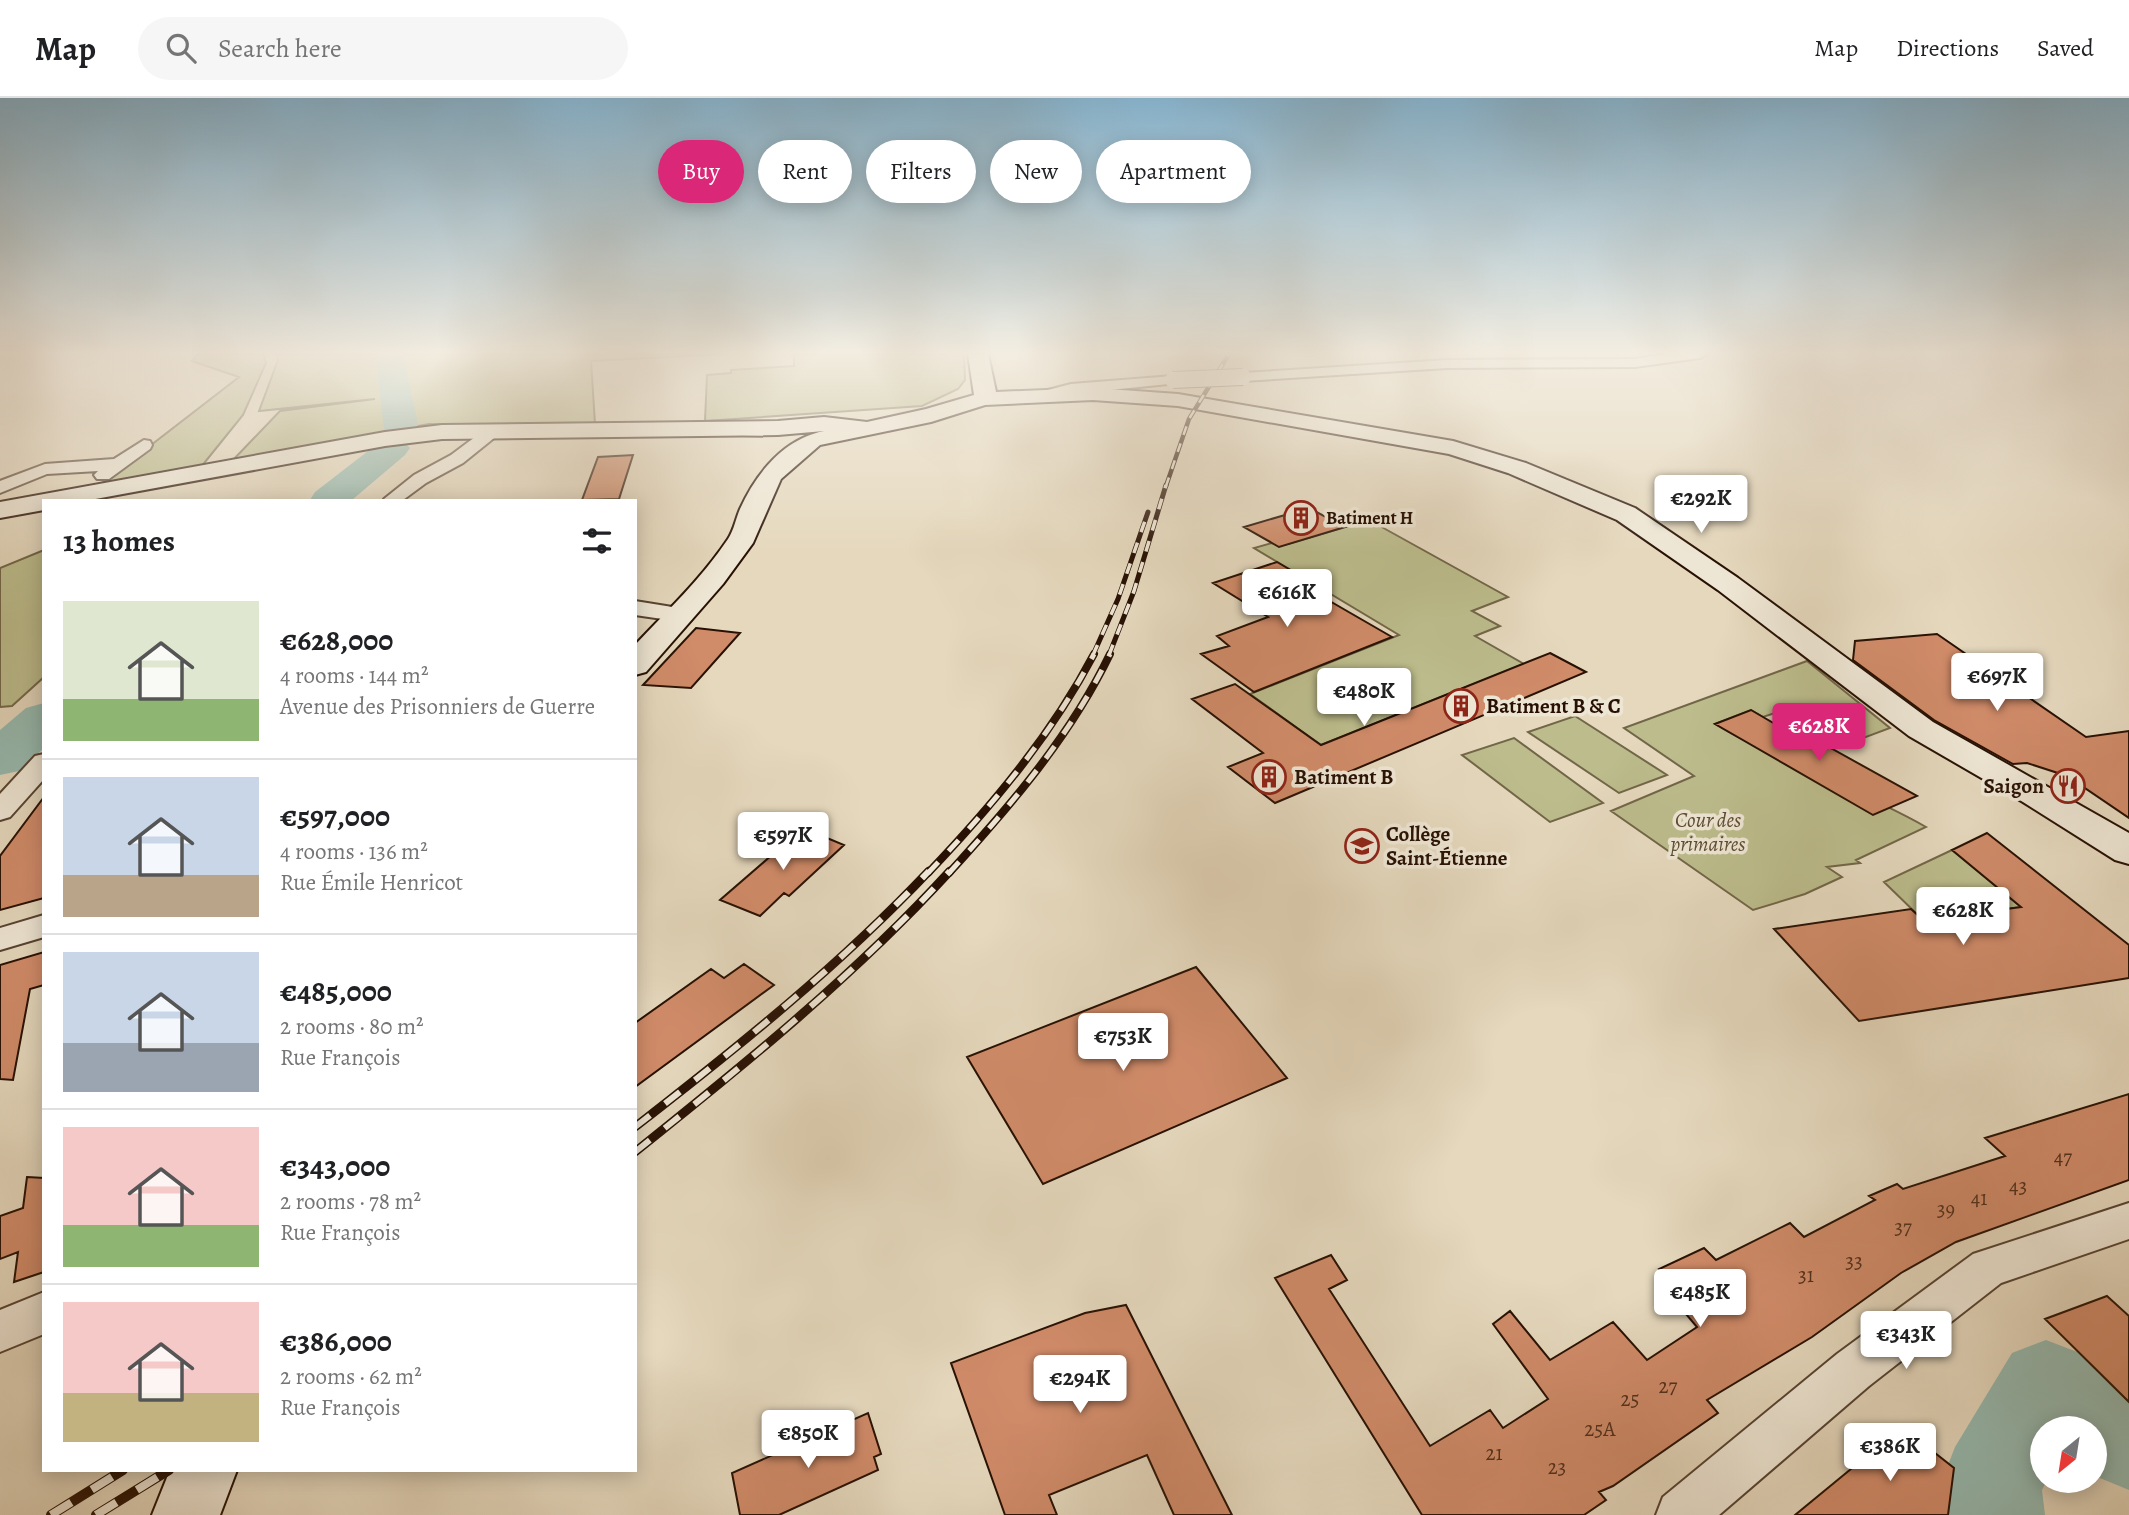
<!DOCTYPE html>
<html lang="en">
<head>
<meta charset="utf-8">
<style>
  :root { --surface:#fff; --page:#f6f6f6; --text:#202124; --muted:#757577; --line:#e0e0e0; --accent:#db2777 }
  body { margin:0; font-family:Alegreya,serif; background:var(--page); color:var(--text); height:100vh; display:flex; flex-direction:column; font-size:26px; white-space:nowrap }
  * { box-sizing:border-box; margin:0 }
  p { font-size:23px; color:var(--muted) }
  .icon { flex:none; width:38px; height:38px; fill:none; stroke:currentColor; stroke-width:2; stroke-linecap:round; stroke-linejoin:round }
  .map { position:relative; flex:1; overflow:hidden }
  .panel { position:absolute; left:42px; top:401px; width:595px; height:973px; display:flex; flex-direction:column; background:var(--surface); border-radius:0px; box-shadow:0 4px 18px #0003 }
  .panel>* { flex:none }
  .banner { position:absolute; left:658px; top:42px; width:665px; height:63px; display:flex; gap:14px }
  .needle { width:46px; rotate:210deg }
  .tools { position:absolute; left:2030px; top:1318px; display:grid; gap:14px }
  .tools a { display:grid; place-items:center; width:77px; height:77px; border-radius:50%; background:var(--surface); box-shadow:0 4px 18px #0003; font-size:35px }
  .price { position:absolute; translate:-50% -60px; padding:0 16px; border-radius:7px; background:#fff; color:#222; font-size:23px; line-height:46px; filter:drop-shadow(0 2px 4px #0008) }
  .price::after { content:''; position:absolute; left:50%; top:42px; width:21px; height:16px; margin-left:-10px; background:inherit; clip-path:polygon(0 0,100% 0,50% 100%) }
  .price.selected { background:var(--accent); color:#fff }
  ul { padding:0; list-style:none }
  li { display:flex; align-items:center; gap:21px; height:175px; padding:0 21px }
  li+li { border-top:2px solid var(--line) }
  li span { display:grid; place-items:center; flex:none; width:196px; height:140px; border-radius:0px; color:#555 }
  li>.icon { margin-inline-start:auto }
  span .icon { width:84px; height:84px; fill:#fffc; stroke-width:1 }
  li b { font-size:30px }
  h2 { display:flex; justify-content:space-between; align-items:center; height:84px; padding:0 21px; font-size:30px }
  .chip { padding:0 24px; border-radius:32px; background:var(--surface); box-shadow:0 4px 18px #0003; font-size:24px; line-height:63px }
  .chip.selected { background:var(--accent); color:#fff }
  header { display:flex; align-items:center; gap:42px; box-sizing:border-box; height:98px; padding:0 35px; background:var(--surface); border-bottom:2px solid var(--line) }
  header strong { font-size:33px }
  nav { display:flex; gap:38px; margin-inline-start:auto; font-size:24px }
  .search { width:490px; height:63px; background:var(--page); display:flex; align-items:center; gap:18px; box-sizing:border-box; padding:0 24px; border-radius:38px; color:var(--muted); font-size:26px }
  .map>svg:first-child { display:block }
</style>
</head>
<body>
<header>
<strong>Map</strong>
<div class="search"><svg class="icon" aria-label="search" viewBox="0 0 24 24"><circle cx="10" cy="10" r="6"/><path d="M15 15l6 6"/></svg>Search here</div>
<nav><a>Map</a><a>Directions</a><a>Saved</a></nav>
</header>
<div class="map">
<svg width="2129" height="1417" viewBox="0 0 2129 1417">
  <rect width="100%" height="100%" fill="#e5d8bd"/>
  <filter id="stains"><feTurbulence type="fractalNoise" baseFrequency=".00286" numOctaves="4"/><feColorMatrix values="0 0 0 0 .2 0 0 0 0 .09 0 0 0 0 .02 0 0 0 .5 -.17"/></filter>
  <radialGradient id="worn" r=".72"><stop offset=".6" stop-color="#630" stop-opacity="0"/><stop offset="1" stop-color="#630" stop-opacity=".3"/></radialGradient>
  <path fill="#bcbc8c" stroke="#726648" stroke-width="2" d="M198,256H263L266,265L243,317L201,369L98,388L239,279L192,263Z
    M276,256H727L591,263L595,326H429L232,363L280,313L375,301L259,313L278,262Z
    M794,256H964L965,282L958,291L922,308L705,323L707,277L731,275V272L794,268Z
    M1369,422L1508,499L1472,513L1500,528L1475,538L1524,566L1321,647L1250,596L1399,537L1254,450L1272,445L1288,446Z
    M44,452V579L12,608L0,609V470Z
    M1807,563L1890,630L1850,645L1787,611L1763,619L1751,612L1715,626C1782,666 1858,690 1926,729L1856,762L1860,765L1827,769L1842,779L1805,796L1753,812L1611,713L1694,678L1624,630Z
    M1575,618L1667,677L1619,695L1528,634Z
    M1514,640L1603,705L1550,724L1462,657Z
    M1952,752L2021,809L1923,822L1884,784Z"/>
  <g fill="none" stroke-linecap="round" stroke-linejoin="round">
    <path fill="#96bab0" fill-rule="evenodd" d="M375,256H403L417,322L418,332L413,339L402,342L410,350L405,357L352,402H310L315,394L381,343L392,340L384,332Z
      M44,605V650L19,673L0,677V632L26,610Z
      M2046,1242L2080,1255L2129,1287V1392L2095,1378V1330H2042V1382H2047L2042,1392L2045,1417H1943L1941,1385L1955,1349L2012,1255Z"/>
  </g>
  <path fill="#d08b69" stroke="#281104" stroke-width="2" d="M633,357L619,401L582,402L598,359Z
    M1309,410L1345,429L1279,449L1244,429Z
    M1277,464L1311,484L1302,487L1392,539L1254,594L1201,556L1229,548L1217,538L1268,519L1213,485Z
    M696,530L740,535L691,590L643,587Z
    M1937,536L2086,639L2129,633V720L2067,678L2027,665L2013,666L1934,622L1853,562L1855,543Z
    M1550,555L1586,574L1275,705L1228,669L1263,655L1192,601L1235,586L1321,647Z
    M1751,612L1794,637L1802,634L1917,698L1873,717L1715,626Z
    M44,699V800L0,812V758Z
    M803,730L844,747L789,798L784,795L760,818L720,802Z
    M1987,735L2129,847V880L1859,923L1774,831L1911,811L1923,822L2021,809L1952,752Z
    M44,854V887L30,891L13,982L0,981V867Z
    M744,866L774,887L635,989V925L711,871L724,880Z
    M1196,869L1287,980L1043,1086L967,959Z
    M2129,996V1082L1956,1144L1901,1175L1812,1239L1707,1302L1718,1315L1613,1388L1599,1394L1606,1402L1584,1417H1422L1275,1180L1331,1157L1347,1182L1329,1191L1430,1348L1490,1312L1503,1330L1548,1301L1493,1226L1510,1213L1550,1262L1613,1224L1647,1262L1697,1229L1680,1209L1690,1205L1659,1171L1704,1150L1716,1162L1790,1125L1804,1139L1875,1102L1869,1098L1897,1086L1903,1091L2005,1058L1985,1040Z
    M27,1079L44,1080V1174L14,1184L18,1154L0,1161V1118L23,1110Z
    M2107,1198L2129,1218V1304L2045,1221Z
    M1126,1207L1232,1417H1174L1147,1357L1049,1397L1057,1417H1005L951,1265L1085,1215Z
    M868,1315L881,1356L874,1359L878,1372L779,1417H740L732,1375Z
    M1902,1329L1954,1370L1948,1417H1795Z"/>
  <g fill="none" stroke-linecap="round" stroke-linejoin="round">
    <g stroke="#574332" stroke-width="4">
      <path id="street" d="M1666,256H1707L1700,260L1635,269L1447,270L1243,283L1236,279L1243,275L1447,262L1635,261Z
        M1173,278L1180,282L1178,285L1071,296L1049,301L1041,296L1044,293L1071,286Z
        M493,328L499,330L501,333L499,336L463,365L426,385L403,402L384,401L414,377L451,357L487,330Z
        M144,342L150,343L152,347L150,351L109,381H97L94,377L98,373L47,376L0,395V383L45,366L114,361Z
        M635,503L691,512L694,517L691,522L683,524L635,517Z
        M44,656V681L10,719L0,722V696L35,658Z
        M44,817V839L0,852V830Z
        M2129,1105V1141L2001,1185L1869,1288L1719,1417H1656L1663,1399L1837,1256L1973,1156Z
        M44,1194V1236L0,1254V1212Z"/>
    </g>
    <g stroke="#281104" stroke-width="4">
      <path id="secondary" d="M968,256H988L996,294L1093,290L1178,296L1453,343L1526,365L1635,410L1738,480L1933,624L2129,735V766L2115,762L2023,704L1909,638L1718,492L1617,422L1508,375L1449,356L1178,308L1093,302L985,307L931,324L820,347L781,381L753,445L723,486L646,574L635,577V547C667,513 702,480 728,441C734,432 736,420 740,411C757,374 784,341 824,333L778,337L442,341L385,348L90,402H44V412L0,420V404L385,334L442,327L778,323L824,319L867,324L926,311L974,297Z
        M170,1372H237L220,1417H152Z"/>
    </g>
    <use href="#street" fill="#eee6d4" fill-rule="evenodd"/>
    <use href="#secondary" fill="#eee6d4" fill-rule="evenodd"/>
    <g stroke="#281104" stroke-width="4.5">
      <path id="rail-far4" d="M1166,388L1189,321L1229,256"/>
    </g>
    <g stroke="#281104" stroke-width="5">
      <path id="rail-far3" d="M1093,557L1118,501L1148,414
        M1109,557L1134,493L1166,387"/>
    </g>
    <g stroke="#281104" stroke-width="8">
      <path id="rail-far2" d="M928,775C991,709 1051,638 1094,556
        M949,775C1010,708 1070,639 1110,556"/>
    </g>
    <g stroke="#281104" stroke-width="9">
      <path id="rail-far1" d="M635,1029C738,949 839,868 929,773
        M635,1054C745,966 855,877 950,773"/>
    </g>
    <g stroke="#281104" stroke-width="10">
      <path id="rail" d="M51,1417L123,1372
        M96,1417L169,1372"/>
    </g>
    <use href="#rail-far4" stroke="#eee6d4" stroke-width="2.5" stroke-dasharray="9" stroke-linecap="butt"/>
    <use href="#rail-far3" stroke="#eee6d4" stroke-width="3.5" stroke-dasharray="11" stroke-linecap="butt"/>
    <use href="#rail-far2" stroke="#eee6d4" stroke-width="5" stroke-dasharray="15" stroke-linecap="butt"/>
    <use href="#rail-far1" stroke="#eee6d4" stroke-width="6" stroke-dasharray="19" stroke-linecap="butt"/>
    <use href="#rail" stroke="#eee6d4" stroke-width="8" stroke-dasharray="24" stroke-linecap="butt"/>
    <g stroke="#574332" stroke-width="18" stroke-linecap="butt">
      <path id="street-bridge" d="M1173,282L1243,279"/>
    </g>
    <use href="#street-bridge" stroke="#eee6d4" stroke-width="16"/>
  </g>
  <linearGradient id="sky" x2="0" y2="1"><stop stop-color="#87b6d2"/><stop offset="0.56" stop-color="#f3ede1"/><stop offset="1" stop-color="#f3ede1" stop-opacity="0"/></linearGradient>
  <rect width="2129" height="455" fill="url(#sky)"/>
  <defs>
    <g id="building-ring" transform="scale(1.75)"><circle r="9.5" fill="#eee6d4" stroke="#8f2418" stroke-width="1.5"/><path d="M-4-6H4V6H1V3H-1V6H-4ZM-2.5-4.3h1.7v1.8h-1.7ZM.8-4.3h1.7v1.8H.8ZM-2.5-1h1.7V.8h-1.7ZM.8-1h1.7V.8H.8Z" fill="#8f2418"/></g>
    <g id="restaurant-ring" transform="scale(1.75)"><circle r="9.5" fill="#eee6d4" stroke="#8f2418" stroke-width="1.5"/><path d="M-5-6h1v4h1v-4h1v4h1v-4h1v5L-1.5 .5V6h-2V.5L-5-1ZM5-6V6H3V1.5H1.5Q1.5-4 5-6Z" fill="#8f2418"/></g>
    <g id="school-ring" transform="scale(1.75)"><circle r="9.5" fill="#eee6d4" stroke="#8f2418" stroke-width="1.5"/><path d="M0-5L7-2L0 1L-7-2ZM-4 1L0 2.5L4 1V4Q0 6-4 4Z" fill="#8f2418"/></g>
  </defs>
  <g fill-rule="evenodd">
    <use href="#building-ring" x="1301" y="420"/>
    <use href="#building-ring" x="1461" y="608"/>
    <use href="#building-ring" x="1269" y="679"/>
    <use href="#restaurant-ring" x="2068" y="688"/>
    <use href="#school-ring" x="1362" y="748"/>
  </g>
  <g text-anchor="middle" dominant-baseline="central" stroke-width="7" stroke-linejoin="round" paint-order="stroke">
    <g font-size="18" font-weight="bold" fill="#281104" stroke="#eee6d4" text-anchor="start">
      <text x="1326" y="420">Batiment H</text>
    </g>
    <g font-size="21" font-weight="bold" fill="#281104" stroke="#eee6d4" text-anchor="start">
      <text x="1486" y="608">Batiment B &amp; C</text>
      <text x="1294" y="679">Batiment B</text>
      <text x="2044" y="688" text-anchor="end">Saigon</text>
      <text x="1386" y="736">Collège<tspan x="1386" dy="24">Saint-Étienne</tspan></text>
    </g>
    <g font-size="21" font-style="italic" fill="#5c4d34" stroke="#eee6d4">
      <text x="1708" y="722">Cour des<tspan x="1708" dy="24">primaires</tspan></text>
    </g>
    <g font-size="21" fill="#52301d">
      <text x="2063" y="1059">47</text>
      <text x="2018" y="1088">43</text>
      <text x="1979" y="1100">41</text>
      <text x="1946" y="1111">39</text>
      <text x="1903" y="1129">37</text>
      <text x="1854" y="1163">33</text>
      <text x="1806" y="1177">31</text>
      <text x="1668" y="1288">27</text>
      <text x="1630" y="1301">25</text>
      <text x="1600" y="1331">25A</text>
      <text x="1494" y="1355">21</text>
      <text x="1557" y="1369">23</text>
    </g>
  </g>
  <rect width="100%" height="100%" filter="url(#stains)"/>
  <rect width="100%" height="100%" fill="url(#worn)"/>
</svg>
<div class="tools">
<a><svg class="needle" viewBox="-14 -14 28 28"><path d="M0-13l5 13h-10z" fill="#e53935"/><path d="M0 13l5-13h-10z" fill="#757577"/></svg></a>
</div>
<b class="price" style="left:1701px;top:437px">€292K</b>
<b class="price" style="left:1287px;top:531px">€616K</b>
<b class="price" style="left:1997px;top:615px">€697K</b>
<b class="price" style="left:1364px;top:630px">€480K</b>
<b class="price selected" style="left:1819px;top:665px">€628K</b>
<b class="price" style="left:783px;top:774px">€597K</b>
<b class="price" style="left:1963px;top:849px">€628K</b>
<b class="price" style="left:1123px;top:975px">€753K</b>
<b class="price" style="left:1700px;top:1231px">€485K</b>
<b class="price" style="left:1906px;top:1273px">€343K</b>
<b class="price" style="left:1080px;top:1317px">€294K</b>
<b class="price" style="left:808px;top:1372px">€850K</b>
<b class="price" style="left:1890px;top:1385px">€386K</b>
<div class="banner">
<a class="chip selected">Buy</a>
<a class="chip">Rent</a>
<a class="chip">Filters</a>
<a class="chip">New</a>
<a class="chip">Apartment</a>
</div>
<section class="panel">
<h2>13 homes<svg class="icon" aria-label="filters" viewBox="0 0 24 24"><path d="M4 7h16M4 17h16"/><circle cx="9" cy="7" r="2"/><circle cx="15" cy="17" r="2"/></svg></h2>
<ul>
<li><span style="background:linear-gradient(#dfe7d0 70%,#8fb573 0)"><svg class="icon" aria-label="home" viewBox="0 0 24 24"><path d="M3 11l9-7 9 7M6 9v11h12V9"/></svg></span><div><b>€628,000</b><p>4 rooms · 144 m²</p><p>Avenue des Prisonniers de Guerre</p></div></li>
<li><span style="background:linear-gradient(#c9d6e8 70%,#b9a48a 0)"><svg class="icon" aria-label="home" viewBox="0 0 24 24"><path d="M3 11l9-7 9 7M6 9v11h12V9"/></svg></span><div><b>€597,000</b><p>4 rooms · 136 m²</p><p>Rue Émile Henricot</p></div></li>
<li><span style="background:linear-gradient(#c9d6e8 65%,#9aa5b1 0)"><svg class="icon" aria-label="home" viewBox="0 0 24 24"><path d="M3 11l9-7 9 7M6 9v11h12V9"/></svg></span><div><b>€485,000</b><p>2 rooms · 80 m²</p><p>Rue François</p></div></li>
<li><span style="background:linear-gradient(#f6c9c9 70%,#8fb573 0)"><svg class="icon" aria-label="home" viewBox="0 0 24 24"><path d="M3 11l9-7 9 7M6 9v11h12V9"/></svg></span><div><b>€343,000</b><p>2 rooms · 78 m²</p><p>Rue François</p></div></li>
<li><span style="background:linear-gradient(#f6c9c9 65%,#c2b280 0)"><svg class="icon" aria-label="home" viewBox="0 0 24 24"><path d="M3 11l9-7 9 7M6 9v11h12V9"/></svg></span><div><b>€386,000</b><p>2 rooms · 62 m²</p><p>Rue François</p></div></li>
</ul>
</section>
</div>
</body>
</html>
